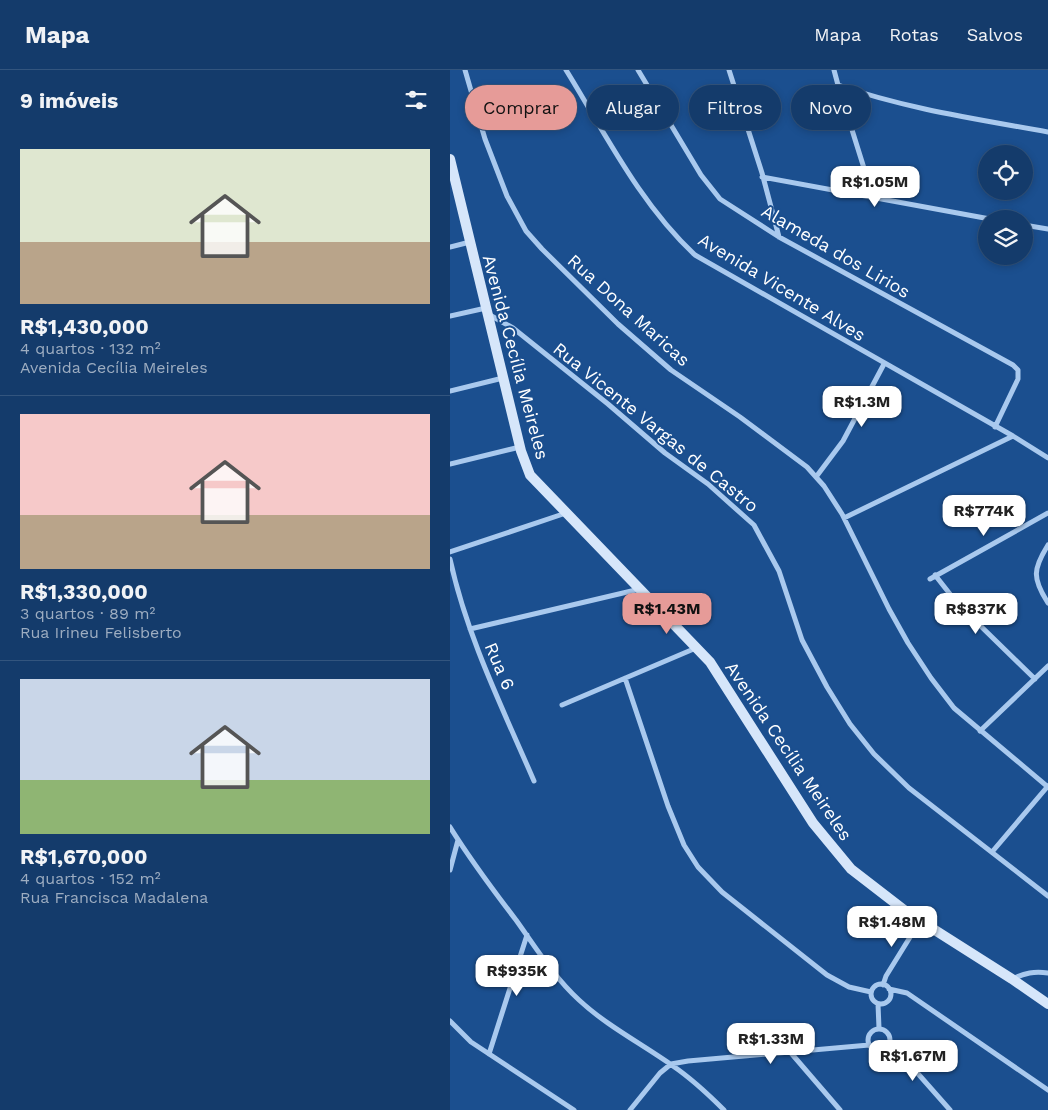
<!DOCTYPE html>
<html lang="pt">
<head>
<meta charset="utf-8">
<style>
  :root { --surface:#143b6b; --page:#214673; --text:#f1f3f6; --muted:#9dadc1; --line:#33557e; --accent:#e69b98 }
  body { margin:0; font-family:"Work Sans",sans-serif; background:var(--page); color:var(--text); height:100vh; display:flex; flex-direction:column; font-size:19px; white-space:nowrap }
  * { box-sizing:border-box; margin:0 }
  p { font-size:16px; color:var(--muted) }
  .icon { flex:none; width:28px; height:28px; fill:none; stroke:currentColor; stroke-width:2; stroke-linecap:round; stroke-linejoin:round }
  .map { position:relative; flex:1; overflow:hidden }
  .details { display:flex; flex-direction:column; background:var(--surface); width:450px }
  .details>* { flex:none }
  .banner { position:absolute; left:15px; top:15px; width:475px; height:45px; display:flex; gap:10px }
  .fabs { position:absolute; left:528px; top:75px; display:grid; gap:10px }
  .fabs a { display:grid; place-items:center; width:55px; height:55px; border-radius:50%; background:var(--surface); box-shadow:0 2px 8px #0003,0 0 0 1px var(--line); font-size:25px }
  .price { position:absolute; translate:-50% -42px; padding:0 11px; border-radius:10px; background:#fff; color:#222; font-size:16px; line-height:32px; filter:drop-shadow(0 1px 2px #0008) }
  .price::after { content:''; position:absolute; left:50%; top:30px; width:15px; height:11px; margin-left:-8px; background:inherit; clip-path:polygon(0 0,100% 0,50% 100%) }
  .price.selected { background:var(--accent); color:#111 }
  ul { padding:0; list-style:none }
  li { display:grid; align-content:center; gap:10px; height:265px; padding:0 20px }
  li+li { border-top:1px solid var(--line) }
  li span { display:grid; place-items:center; height:155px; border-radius:0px; color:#555 }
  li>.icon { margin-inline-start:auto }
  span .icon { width:90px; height:90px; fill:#fffc; stroke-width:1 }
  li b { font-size:21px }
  h2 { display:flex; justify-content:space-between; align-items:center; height:60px; padding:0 20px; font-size:21px }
  .tag { padding:0 18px; border-radius:22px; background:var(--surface); box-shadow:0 2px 8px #0003,0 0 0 1px var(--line); font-size:18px; line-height:45px }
  .tag.selected { background:var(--accent); color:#111 }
  header { display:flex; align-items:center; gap:30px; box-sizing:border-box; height:70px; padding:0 25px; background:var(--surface); border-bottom:1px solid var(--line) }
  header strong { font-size:24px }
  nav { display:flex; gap:28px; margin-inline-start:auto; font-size:18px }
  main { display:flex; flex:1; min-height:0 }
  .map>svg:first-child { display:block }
</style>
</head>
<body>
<header>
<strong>Mapa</strong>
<nav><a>Mapa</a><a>Rotas</a><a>Salvos</a></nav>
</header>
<main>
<section class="details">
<h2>9 imóveis<svg class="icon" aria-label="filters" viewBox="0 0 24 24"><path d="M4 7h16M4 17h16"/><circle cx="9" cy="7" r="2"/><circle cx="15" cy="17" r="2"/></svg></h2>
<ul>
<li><span style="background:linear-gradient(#dfe7d0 60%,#b9a48a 0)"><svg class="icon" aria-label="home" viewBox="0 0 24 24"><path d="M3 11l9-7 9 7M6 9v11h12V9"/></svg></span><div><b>R$1,430,000</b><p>4 quartos · 132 m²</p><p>Avenida Cecília Meireles</p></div></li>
<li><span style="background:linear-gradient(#f6c9c9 65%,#b9a48a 0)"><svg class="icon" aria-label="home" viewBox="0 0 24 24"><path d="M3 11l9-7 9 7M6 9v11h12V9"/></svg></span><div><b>R$1,330,000</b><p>3 quartos · 89 m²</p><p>Rua Irineu Felisberto</p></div></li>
<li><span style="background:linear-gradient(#c9d6e8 65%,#8fb573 0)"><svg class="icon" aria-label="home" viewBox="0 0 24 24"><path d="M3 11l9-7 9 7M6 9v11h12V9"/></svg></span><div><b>R$1,670,000</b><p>4 quartos · 152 m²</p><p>Rua Francisca Madalena</p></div></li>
</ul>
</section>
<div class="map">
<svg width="598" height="1040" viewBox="0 0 598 1040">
  <rect width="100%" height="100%" fill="#1b4f8f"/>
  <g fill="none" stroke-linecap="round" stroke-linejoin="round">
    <path stroke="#a9c9ee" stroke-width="5" d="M15,0L35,69L57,126L76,161L92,179L168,254L221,300L290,347L357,397L374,416L392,444L439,539L458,573L481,608L504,638L598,717
      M116,0C155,63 190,134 245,185L563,366L598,388
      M188,0L251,105L270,129L329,167L563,295L568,300V309L545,357
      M279,0L312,103L329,167
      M384,0L388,15C457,39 527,49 598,62
      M388,15L423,127
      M312,107L540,149
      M574,155L598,159
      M0,177L20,172
      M38,244L63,258L158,334L215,383L258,414L304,455L329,501L352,570L377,617L400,654L424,684L459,718L598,826
      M0,246L36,238
      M0,321L53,308
      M0,394L70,377
      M366,407L393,371L434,294
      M394,448L563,366
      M598,475C583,499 582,508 598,533
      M0,482L116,443
      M0,489C17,567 53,639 84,711
      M485,505L507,533L585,609
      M480,509L598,443
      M20,559L190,519
      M175,608L218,736L234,775L248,797L272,822L377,905L399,917L421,922
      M112,635L246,578
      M530,661L598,596
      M0,757C20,789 43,820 66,850C86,878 104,907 129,930C157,956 192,974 223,996C242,1009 258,1024 274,1040
      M542,782L598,716
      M0,800L8,770
      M562,909C575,903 584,901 598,903
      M421 924a10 10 0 1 1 20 0a10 10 0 1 1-20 0Z
      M433,915L436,906L470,851
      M439,919L457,923L598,1020
      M428,934L429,958
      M0,951L21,972L124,1040
      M418 970a11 11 0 1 1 22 0a11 11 0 1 1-22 0Z
      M440,972L500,1040
      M341,983L390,1040
      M39,984L77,865
      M180,1040L210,1003L221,994L238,991L419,975"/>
    <path stroke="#d6e6fa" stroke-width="10" d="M0,89L71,381L80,405L260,592L363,753L401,799L458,843L562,909L598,934"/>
  </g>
  <g text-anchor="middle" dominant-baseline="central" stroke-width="4" stroke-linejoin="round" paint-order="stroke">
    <g font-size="18" fill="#fff" stroke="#1b4f8f">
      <text transform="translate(386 181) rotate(30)">Alameda dos Lirios</text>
      <text transform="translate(332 217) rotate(31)">Avenida Vicente Alves</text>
      <text transform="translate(179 240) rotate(42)">Rua Dona Maricas</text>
      <text transform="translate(66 287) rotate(75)">Avenida Cecília Meireles</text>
      <text transform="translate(206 357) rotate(39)">Rua Vicente Vargas de Castro</text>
      <text transform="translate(50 596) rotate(67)">Rua 6</text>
      <text transform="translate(339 681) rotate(56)">Avenida Cecília Meireles</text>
    </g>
  </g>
</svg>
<div class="fabs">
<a><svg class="icon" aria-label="locate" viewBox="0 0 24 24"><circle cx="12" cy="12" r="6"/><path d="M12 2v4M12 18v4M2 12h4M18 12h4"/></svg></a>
<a><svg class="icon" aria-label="layers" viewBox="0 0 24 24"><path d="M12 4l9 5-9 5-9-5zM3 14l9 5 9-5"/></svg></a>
</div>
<b class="price" style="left:425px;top:138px">R$1.05M</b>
<b class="price" style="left:412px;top:358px">R$1.3M</b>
<b class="price" style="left:534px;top:467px">R$774K</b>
<b class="price selected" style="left:217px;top:565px">R$1.43M</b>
<b class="price" style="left:526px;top:565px">R$837K</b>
<b class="price" style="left:442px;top:878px">R$1.48M</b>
<b class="price" style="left:67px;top:927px">R$935K</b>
<b class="price" style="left:321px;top:995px">R$1.33M</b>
<b class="price" style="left:463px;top:1012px">R$1.67M</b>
<div class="banner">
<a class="tag selected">Comprar</a>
<a class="tag">Alugar</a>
<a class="tag">Filtros</a>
<a class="tag">Novo</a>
</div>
</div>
</main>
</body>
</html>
